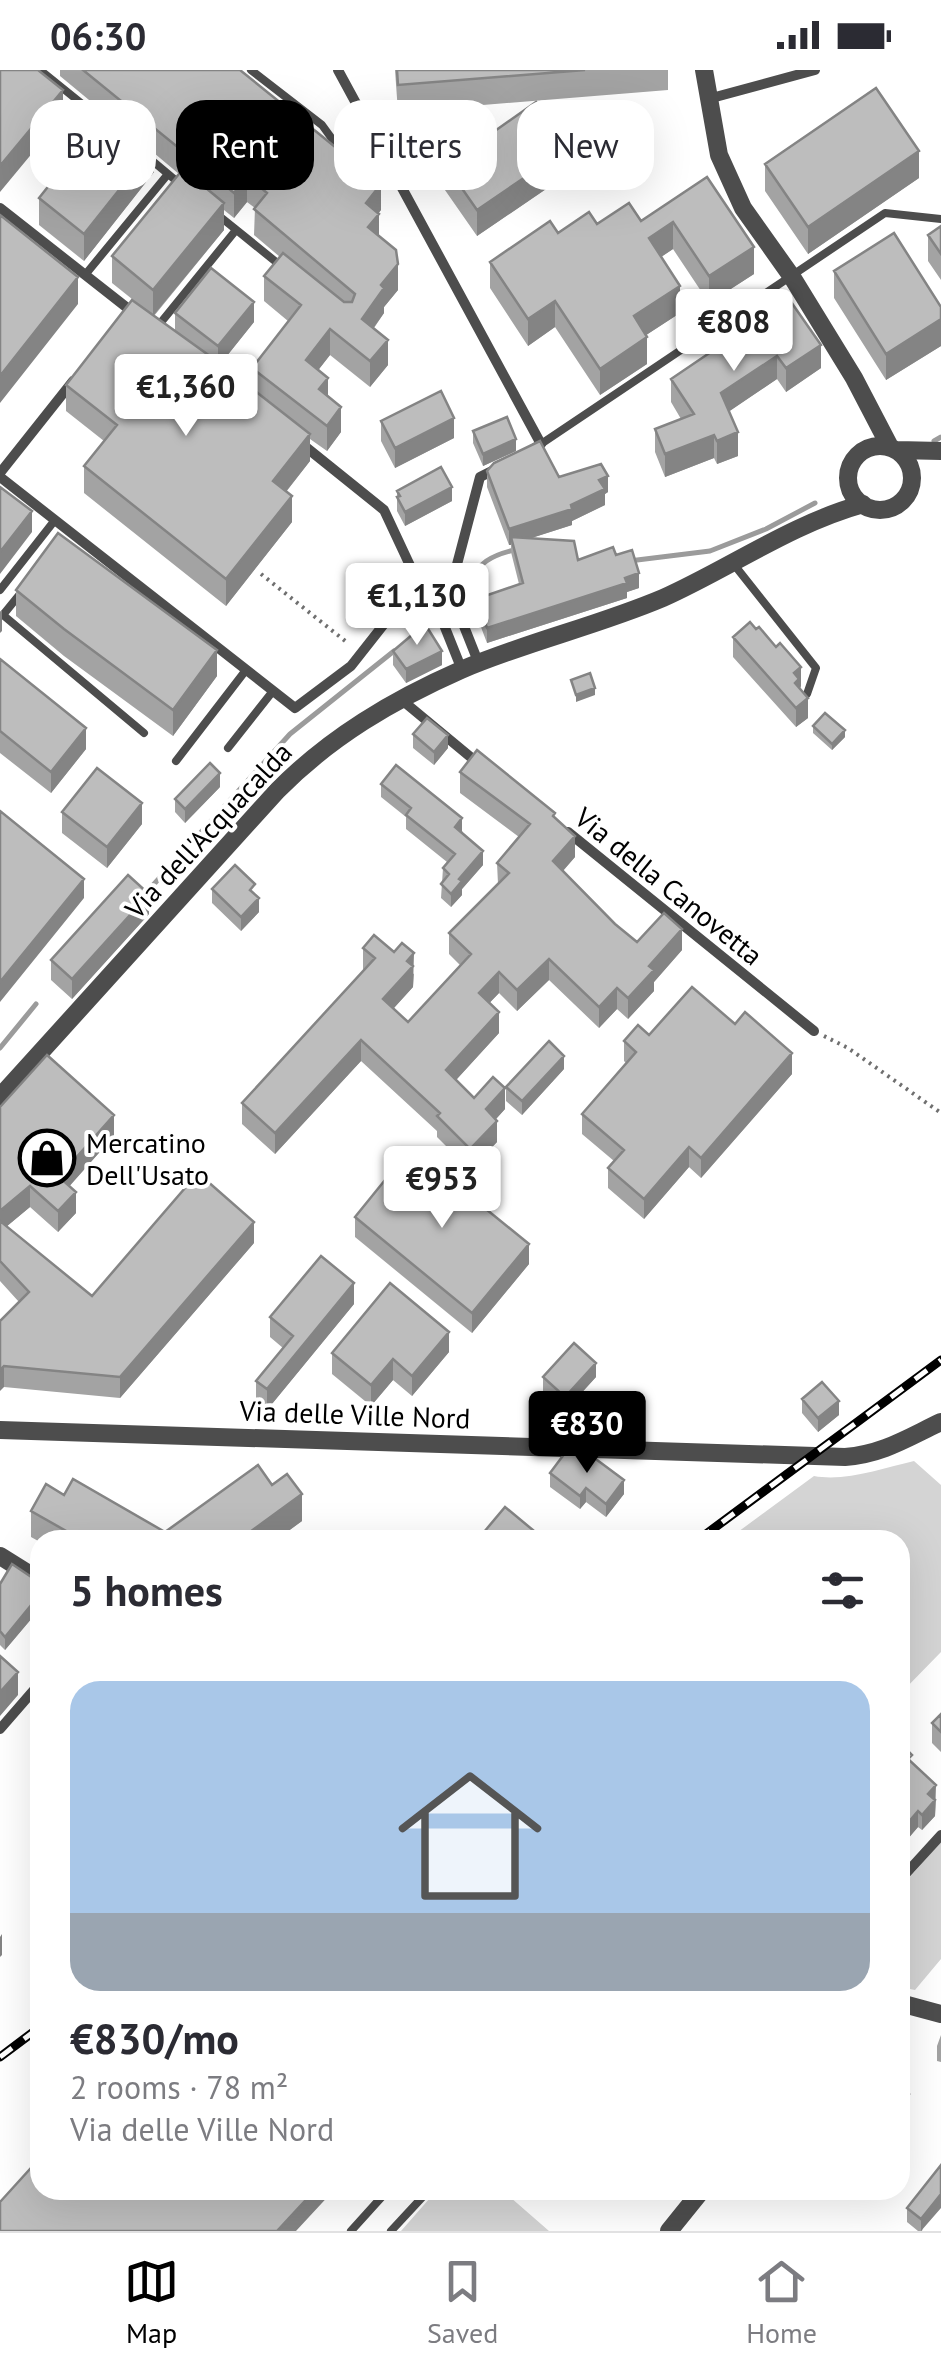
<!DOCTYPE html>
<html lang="en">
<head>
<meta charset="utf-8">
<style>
  :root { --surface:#fff; --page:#f2f2f3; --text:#2b2b33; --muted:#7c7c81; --line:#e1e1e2; --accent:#000 }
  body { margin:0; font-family:"PT Sans",sans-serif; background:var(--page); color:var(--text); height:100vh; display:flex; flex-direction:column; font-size:38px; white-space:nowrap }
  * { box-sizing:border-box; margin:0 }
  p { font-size:32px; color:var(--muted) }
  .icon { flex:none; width:55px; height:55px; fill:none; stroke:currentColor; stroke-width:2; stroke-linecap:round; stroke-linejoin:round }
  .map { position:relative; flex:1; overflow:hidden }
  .panel { position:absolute; left:30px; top:1460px; width:880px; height:670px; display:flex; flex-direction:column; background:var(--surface); border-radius:30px; box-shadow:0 10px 40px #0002 }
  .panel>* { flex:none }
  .banner { position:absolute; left:30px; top:30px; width:882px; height:90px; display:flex; gap:20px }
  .price { position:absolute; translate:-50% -85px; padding:0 22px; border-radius:10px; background:#fff; color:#222; font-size:32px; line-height:65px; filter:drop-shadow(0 2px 5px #0008) }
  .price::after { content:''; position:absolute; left:50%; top:60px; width:30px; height:22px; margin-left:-15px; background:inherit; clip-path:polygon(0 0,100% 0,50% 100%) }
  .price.selected { background:var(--accent); color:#fff }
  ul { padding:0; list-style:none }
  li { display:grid; align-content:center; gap:20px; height:530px; padding:0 40px }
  li span { display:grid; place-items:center; height:310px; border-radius:30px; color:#555 }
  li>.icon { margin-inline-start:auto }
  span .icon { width:180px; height:180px; fill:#fffc; stroke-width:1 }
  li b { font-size:42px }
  h2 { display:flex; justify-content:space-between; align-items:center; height:120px; padding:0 40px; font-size:42px }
  .chip { padding:0 35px; border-radius:30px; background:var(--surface); box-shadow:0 10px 40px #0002; font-size:35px; line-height:90px }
  .chip.selected { background:var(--accent); color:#fff }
  .status { display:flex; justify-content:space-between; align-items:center; height:70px; padding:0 50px; background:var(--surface); direction:ltr }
  .status svg { height:28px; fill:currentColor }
  .tab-bar { display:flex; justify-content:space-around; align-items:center; height:140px; border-top:2px solid var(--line); background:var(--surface); font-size:28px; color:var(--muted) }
  .tab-bar a { display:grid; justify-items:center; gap:5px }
  .tab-bar .selected { color:var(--accent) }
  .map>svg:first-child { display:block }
</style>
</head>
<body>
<div class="status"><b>06:30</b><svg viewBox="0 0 49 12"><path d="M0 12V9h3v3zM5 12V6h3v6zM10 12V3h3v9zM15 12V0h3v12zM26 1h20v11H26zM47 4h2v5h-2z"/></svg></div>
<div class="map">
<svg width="941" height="2161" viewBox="0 0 941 2161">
  <rect width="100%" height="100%" fill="#fff"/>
  <path fill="#d4d4d4" d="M914,1391L941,1415V1582L900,1624V1470H727L814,1406C845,1412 883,1398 914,1391Z
    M941,1772V1889L915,1920L900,1917V1818Z
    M437,2120H502L549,2161H401Z"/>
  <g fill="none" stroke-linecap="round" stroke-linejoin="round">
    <path stroke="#9b9b9b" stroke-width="5" d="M934,371L941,367
      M629,491L710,481L766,459L815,433
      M414,564C428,551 444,539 457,524C480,500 477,489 514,480
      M145,824L290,664L394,581
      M0,978L36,934"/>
    <path stroke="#6f6f6f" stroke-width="4" stroke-dasharray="2.5 5" stroke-linecap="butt" d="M261,504L349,574
      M824,966L848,978L941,1043"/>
    <path stroke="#4d4d4d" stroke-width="8" d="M40,0L107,54
      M251,0L322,55L346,88
      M149,88L180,114
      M218,145L281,196
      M85,205L168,104
      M158,256L236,160
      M541,374L885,143L941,149
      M732,492L816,598L807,624
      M0,520L55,450
      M20,524L3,545L144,663
      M228,678L273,621
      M176,691L246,600
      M351,2161L388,2120
      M391,2161L429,2120"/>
    <path stroke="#4d4d4d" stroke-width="10" d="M338,0L541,374L532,380
      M708,29L815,0
      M0,138L135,244
      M302,374L384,440L428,534L444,555L462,600
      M0,403L73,311
      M0,407L295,638L351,596L418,511
      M479,594L450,521L480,407L500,397
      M403,631L479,694
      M568,762L814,961
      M0,1659L40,1613
      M900,1810L941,1765"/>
    <path stroke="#4d4d4d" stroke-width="18" d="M704,0L719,85L743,138L792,207L854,308L890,377
      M848 408a32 32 0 1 1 64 0a32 32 0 1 1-64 0Z
      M897,380L941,381
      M0,1027L277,721C330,667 393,630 461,600C526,572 597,556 663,528C730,498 791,454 863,434
      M0,1360L845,1387C883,1384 907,1368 941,1352
      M0,1486L40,1511
      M900,1933L941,1944
      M669,2161L702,2120"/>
    <g stroke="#000" stroke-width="9">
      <path id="rail" d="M698,1470L941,1290
        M0,1987L40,1957"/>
    </g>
    <use href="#rail" stroke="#fff" stroke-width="5" stroke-dasharray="15" stroke-linecap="butt"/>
  </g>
  <path fill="#a3a3a3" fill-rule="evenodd" d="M60,0H240L381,140L378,143L379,166L398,220L384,237V243L374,258L388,295L370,317L330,285L318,300L341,362L327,381L310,369V391L286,422L292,452L226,536L84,423V396L104,371L66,341V315L142,237L112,213V186L179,104L154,83V102L84,191L39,155V128L106,44L60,6ZM247,132L255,138L254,165L280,187L264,206V231L288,251L252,298V319L238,314L207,288L218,297L254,252L175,243V261L154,246L224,160V140L234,148Z
    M395,0H668V20L398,42Z
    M492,63L590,89L477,166L431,100V74Z
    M765,94L919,108L808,184L765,121Z
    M707,107L754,204L709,233L673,179L661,187L680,243L646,265L647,294L600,325L555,257L528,276L490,218V192L558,163L597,154L641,151Z
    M941,156V210L928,191V165Z
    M834,201L941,237V276L886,310L834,228Z
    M789,229L821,298L786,322L777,309L729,341L738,386L717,394L714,388L665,407L655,382V359L681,349L671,332V309Z
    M381,351L454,368L395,398L381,371Z
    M473,361L516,381L483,396L473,373Z
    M487,401L559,407L608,422L605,424V435L572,451V455L531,468L578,490L616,485L639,518L627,522V528L487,573L476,544V529L519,514L511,482V475H509L487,417Z
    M397,421L452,431L405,456L397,441Z
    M16,520L217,606L173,666L64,586L16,546Z
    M733,567L801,616L799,618L808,648L796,657L733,587Z
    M393,581L442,595L406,613L393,595Z
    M0,589L86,679L51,723L0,683Z
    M813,656L845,667L832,680L813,663Z
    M413,664L448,678L434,695L413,678Z
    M460,702L555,747L575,787L563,801L615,854L637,872L682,880L654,912V921L628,949L617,939L599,958L549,910L517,941L499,923L489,933L499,963L456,1010L474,1028L505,1039L496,1049L497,1072L470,1100L437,1067V1061L361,991L275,1084L242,1054V1033L364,900L363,899V878L414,904L413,917L393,939L408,952L460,895L449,884V863L498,814L497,793L519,767L460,723Z
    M381,714L462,761L483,795L462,819V825L451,837L441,828L443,798L447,792L406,759V747L381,727Z
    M220,717L185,753L175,742V729Z
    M62,742L142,754L107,798L62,763Z
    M212,819L255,825L259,842L241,861L212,833Z
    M149,844L72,929L51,910V890Z
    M649,965L792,1004L701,1108L689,1097L644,1149L608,1118V1098L614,1091L582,1064V1044L626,993L624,991V971Z
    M564,999L522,1045L506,1031V1017Z
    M0,1037L114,1066L69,1116L76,1143L58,1162L30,1137L7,1156L92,1226L254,1173L120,1328L4,1317L0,1251L19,1232L0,1211Z
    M355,1147L529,1194L472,1263L355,1167Z
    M354,1234L267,1340L256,1331V1311L283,1278L270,1267V1247Z
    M449,1282L412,1326L393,1310L371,1336L332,1304V1283Z
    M543,1307H596L565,1341L543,1321Z
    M802,1329L839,1345L818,1362L802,1343Z
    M550,1403L624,1424L606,1447L586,1432L580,1439L550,1417Z
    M272,1415L302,1451L276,1470H40V1472L31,1467V1441L64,1425L165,1462Z
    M0,1514L32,1548L5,1580L0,1575Z
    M941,1644V1682L932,1673V1653Z
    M900,1673L936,1731L935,1746L922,1760L918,1757L900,1778Z
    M40,1822V1850L36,1846V1826Z
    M941,1965V1992L937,1991V1976Z
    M941,2095L922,2161H918L907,2152V2138Z"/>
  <path fill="#848484" d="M63,20V46L0,122V96Z
    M590,63V89L477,166V140Z
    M154,76V102L84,191V164Z
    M919,81V108L808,184V157Z
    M247,106V132L234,148V123Z
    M381,114V140L366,159V133Z
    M224,133V160L153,246V220Z
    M379,144V169L368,157Z
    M673,152V179L649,195V168Z
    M754,177V204L709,233V206Z
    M398,194V220L384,237V243L362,274V249L381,215Z
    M78,207V234L0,333V306Z
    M680,216V243L634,273V246Z
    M555,231V257L528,276V249Z
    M254,232V252L218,297V276Z
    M941,249V276L886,310V284Z
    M330,259V285L306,316V290Z
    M647,267V294L600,325V299Z
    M388,270V295L370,317V291Z
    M821,275V298L786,322V298Z
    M777,286V309L721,347V323Z
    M328,308V334L319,319Z
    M341,337V362L327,381V356Z
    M454,348V368L395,398V378Z
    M738,362V386L717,394V371Z
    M310,364V391L273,438V411Z
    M714,365V388L665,407V384Z
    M516,369V381L483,396V384Z
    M608,406V422L605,424V435L572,451V455L513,474L511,467V475H509V459L571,435L599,410Z
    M452,417V431L405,456V442Z
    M292,426V452L226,536V509Z
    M32,441V462L0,504V482Z
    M639,503V518L627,522V528L487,573V558Z
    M2,540V561L0,563V542Z
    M217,580V606L173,666V640Z
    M442,581V595L406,613V599Z
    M801,597V616L795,633L794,603Z
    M595,618V625L576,632V625Z
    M808,628V648L796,657V638Z
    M86,658V679L51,723V702Z
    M845,660V667L832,680V674Z
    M448,665V678L434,695V682Z
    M220,703V717L185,753V739Z
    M142,733V754L107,798V777Z
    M462,748V761L455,770V757Z
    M575,766V787L553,812V791Z
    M483,781V795L462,819V825L451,837V824L459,809Z
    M84,809V828L0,932V912Z
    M149,824V844L72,929V909Z
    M259,828V842L241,861V847Z
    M682,859V880L654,912V921L628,949V928L649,896Z
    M414,883L413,917L383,950V929L407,891Z
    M549,889V910L517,941V920Z
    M499,902V923L479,944V923Z
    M617,918V939L599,958V937Z
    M499,942V963L446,1021V1000Z
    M361,970V991L275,1084V1063Z
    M792,983V1004L701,1108V1088Z
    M564,986V999L522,1045V1031Z
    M505,1018V1039L486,1060V1039Z
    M114,1045V1066L59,1128V1107Z
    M497,1051V1072L470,1100V1079Z
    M689,1077V1097L644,1149V1129Z
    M30,1116V1137L0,1162V1141Z
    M76,1122V1143L58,1162V1141Z
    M254,1152V1173L120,1328V1307Z
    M529,1174V1194L472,1263V1243Z
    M354,1213V1234L267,1340V1319Z
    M449,1262V1282L412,1326V1306Z
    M393,1289V1310L371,1336V1315Z
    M596,1293V1307L565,1341V1327Z
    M4,1296V1317L0,1321V1300Z
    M839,1331V1345L818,1362V1348Z
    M624,1410V1424L606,1447V1434Z
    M586,1418V1432L580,1439V1426Z
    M302,1424V1451L276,1470H239Z
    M40,1521V1535L32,1548L5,1580V1567Z
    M18,1602V1625L0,1646V1622Z
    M936,1715L935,1746L922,1760V1745L928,1724Z
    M918,1741V1757L900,1778V1762Z
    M2,1864V1885L0,1887V1867Z
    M909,2024V2044L900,2055V2034Z
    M315,2120H334L296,2161H277Z
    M941,2124V2138L921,2161V2149Z"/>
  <path fill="#bdbdbd" stroke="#848484" stroke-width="2.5" d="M0,0H38L63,20L0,96Z
    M83,0H240L381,114L366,133L379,144L368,157L396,180L398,194L381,215L384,218L362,249L388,270L370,291L330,259L306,290L328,308L319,319L341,337L327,356L252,298L301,235L264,206L283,183L344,232H352L355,224L254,139L267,123L247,106L234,123Z
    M397,0H585L398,15Z
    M876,18L919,81L808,157L765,94Z
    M536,32L552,55L574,40L590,63L477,140L431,74L478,42L492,63Z
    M109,40L154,76L84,164L39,128Z
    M183,99L224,133L153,220L112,186Z
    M707,107L754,177L709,206L673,152L649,168L680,216L634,246L647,267L600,299L555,231L528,249L490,192L550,151L558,163L589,142L597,154L629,133L641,151Z
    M0,145L78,207L0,306Z
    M941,156V184L928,165Z
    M894,163L941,237V249L886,284L834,201Z
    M211,198L254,232L218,276L175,243Z
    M789,229L821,275L786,298L777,286L721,323L738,362L717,371L714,365L665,384L655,359L694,344L671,309Z
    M132,230L207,284L204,287L238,314L241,310L310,364L273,411L292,426L226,509L84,396L117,355L66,315Z
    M441,321L454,348L395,378L381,351Z
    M507,347L516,369L483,384L473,361Z
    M540,371L559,407L601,394L608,406L599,410L605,419L571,435L572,439L509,459L487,401L494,393Z
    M441,397L452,417L405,442L397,427L400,426L397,421Z
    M0,417L32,441L0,482Z
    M58,463L217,580L173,640L64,559L16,520Z
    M511,467L574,471L578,490L613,477L616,485L632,480L639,503L625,508L627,513L487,558L476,529L523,513Z
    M750,552L756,559L759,557L776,577L780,573L801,597L794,603L799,609L795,613L808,628L796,638L733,567Z
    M425,554L442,581L406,599L393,581Z
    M0,589L86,658L51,702L0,661Z
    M590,603L595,618L576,625L571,610Z
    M825,643L845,660L832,674L813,656Z
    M427,648L448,665L434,682L413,664Z
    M477,680L555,743L553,746L575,766L553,791L615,854L637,872L664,843L682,859L649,896L654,900L628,928L617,918L599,937L549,889L517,920L499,902L479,923L499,942L446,1000L474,1028L493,1007L505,1018L486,1039L497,1051L470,1079L437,1046L440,1043L361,970L275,1063L242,1033L375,888L363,878L374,865L394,882L402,873L414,883L407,891L413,896L383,929L408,952L471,884L449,863L509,803L497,793L530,754L460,702Z
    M210,693L220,703L185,739L175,729Z
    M396,695L462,748L455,757L483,781L459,809L462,811L451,824L441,814L449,804L443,798L455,784L406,745L411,738L381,714Z
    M97,698L142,733L107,777L62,742Z
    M0,741L84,809L0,912Z
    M235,795L255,814L250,820L259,828L241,847L212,819Z
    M128,805L149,824L72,909L51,890Z
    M692,917L735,954L745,942L792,983L701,1088L689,1077L644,1129L608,1098L624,1080L582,1044L636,982L624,971L638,955L649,965Z
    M549,971L564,986L522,1031L506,1017Z
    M47,985L114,1045L59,1107L76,1122L58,1141L30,1116L0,1141V1037Z
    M411,1078L529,1174L472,1243L355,1147Z
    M198,1103L254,1152L120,1307L4,1296L0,1300V1251L29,1222L0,1191V1151L92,1226Z
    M321,1186L354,1213L267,1319L256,1311L293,1266L270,1247Z
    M390,1213L449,1262L412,1306L393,1289L371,1315L332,1283Z
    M574,1273L596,1293L565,1327L543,1307Z
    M822,1312L839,1331L818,1348L802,1329Z
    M565,1383L589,1384L624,1410L606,1434L586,1418L580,1426L550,1403Z
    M258,1395L272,1415L287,1404L302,1424L239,1470H82L31,1441L46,1414L64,1425L73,1409L165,1462Z
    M505,1437L545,1470H494L484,1462Z
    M12,1494L33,1508L40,1510V1521L32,1534L5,1567L0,1561V1514Z
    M0,1586L18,1602L0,1622Z
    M941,1644V1662L932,1653Z
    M900,1673L912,1685L908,1689L936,1715L928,1724L935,1730L922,1745L918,1741L900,1762Z
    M900,2016L909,2024L900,2034Z
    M40,2088V2120H315L277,2161H0V2132Z
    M941,2095V2124L921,2149L907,2138Z"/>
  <defs>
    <g id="shop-ring" transform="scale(2.875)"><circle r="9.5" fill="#fff" stroke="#000" stroke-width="1.5"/><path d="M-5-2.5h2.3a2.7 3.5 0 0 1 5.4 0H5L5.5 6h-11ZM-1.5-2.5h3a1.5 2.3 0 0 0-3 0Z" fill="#000"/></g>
  </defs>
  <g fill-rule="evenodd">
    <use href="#shop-ring" x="47" y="1088"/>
  </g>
  <g text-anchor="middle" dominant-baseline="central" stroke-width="8" stroke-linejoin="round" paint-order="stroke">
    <g font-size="28" fill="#000" stroke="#fff">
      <text transform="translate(208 760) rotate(-47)">Via dell'Acquacalda</text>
      <text transform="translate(669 816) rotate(39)">Via della Canovetta</text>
      <text transform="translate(355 1344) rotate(2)">Via delle Ville Nord</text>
    </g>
    <g font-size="28" fill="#000" stroke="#fff" text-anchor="start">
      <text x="86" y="1072">Mercatino<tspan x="86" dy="32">Dell'Usato</tspan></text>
    </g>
  </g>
</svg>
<b class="price" style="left:734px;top:304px">€808</b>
<b class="price" style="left:186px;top:369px">€1,360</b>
<b class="price" style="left:417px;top:578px">€1,130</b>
<b class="price" style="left:442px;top:1161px">€953</b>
<b class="price selected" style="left:587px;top:1406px">€830</b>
<div class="banner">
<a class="chip">Buy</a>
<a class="chip selected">Rent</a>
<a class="chip">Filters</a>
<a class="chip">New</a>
</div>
<section class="panel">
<h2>5 homes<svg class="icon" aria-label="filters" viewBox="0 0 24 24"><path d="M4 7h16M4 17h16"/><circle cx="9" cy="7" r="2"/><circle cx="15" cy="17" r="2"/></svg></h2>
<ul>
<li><span style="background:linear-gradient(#a9c7e8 75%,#9aa5b1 0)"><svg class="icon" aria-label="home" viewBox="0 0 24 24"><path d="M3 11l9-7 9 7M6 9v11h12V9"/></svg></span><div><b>€830/mo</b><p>2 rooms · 78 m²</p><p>Via delle Ville Nord</p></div></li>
</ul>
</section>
</div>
<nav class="tab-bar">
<a class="selected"><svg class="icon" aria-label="map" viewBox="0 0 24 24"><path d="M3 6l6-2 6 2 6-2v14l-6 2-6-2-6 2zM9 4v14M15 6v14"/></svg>Map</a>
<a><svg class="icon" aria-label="saved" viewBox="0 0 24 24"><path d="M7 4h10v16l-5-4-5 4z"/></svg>Saved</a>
<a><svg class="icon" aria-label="home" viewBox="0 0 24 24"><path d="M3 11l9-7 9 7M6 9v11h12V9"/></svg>Home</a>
</nav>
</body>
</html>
